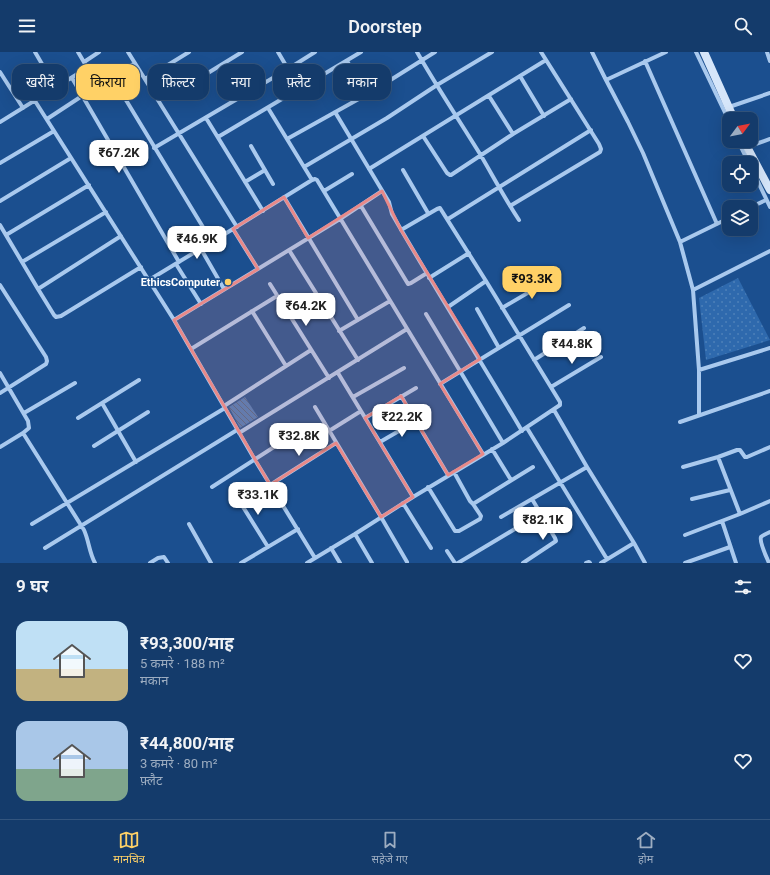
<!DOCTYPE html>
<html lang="hi">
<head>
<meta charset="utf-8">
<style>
  :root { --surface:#143b6b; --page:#1d4271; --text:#f1f3f6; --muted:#9dadc1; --line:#33557e; --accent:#ffd166 }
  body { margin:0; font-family:Roboto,"Noto Sans Devanagari",sans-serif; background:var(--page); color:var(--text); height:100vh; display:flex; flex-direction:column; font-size:15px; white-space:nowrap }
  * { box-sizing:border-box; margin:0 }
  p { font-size:13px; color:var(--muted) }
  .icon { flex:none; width:22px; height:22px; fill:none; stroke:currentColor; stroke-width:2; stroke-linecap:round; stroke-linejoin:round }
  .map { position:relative; height:511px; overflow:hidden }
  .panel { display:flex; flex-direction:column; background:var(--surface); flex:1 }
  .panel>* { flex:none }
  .hud { position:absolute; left:12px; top:12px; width:400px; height:36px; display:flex; gap:8px }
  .needle { width:26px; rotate:58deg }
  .fabs { position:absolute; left:722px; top:60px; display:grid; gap:8px }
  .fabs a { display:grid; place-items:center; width:36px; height:36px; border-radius:8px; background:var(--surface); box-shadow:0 4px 16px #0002,0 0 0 1px var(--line); font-size:20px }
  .price { position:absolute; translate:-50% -34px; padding:0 9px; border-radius:8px; background:#fff; color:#222; font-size:13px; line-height:26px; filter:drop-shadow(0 1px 2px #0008) }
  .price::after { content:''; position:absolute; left:50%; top:24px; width:12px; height:9px; margin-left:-6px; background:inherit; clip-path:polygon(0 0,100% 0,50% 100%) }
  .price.active { background:var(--accent); color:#111 }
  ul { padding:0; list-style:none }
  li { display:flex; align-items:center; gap:12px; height:100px; padding:0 16px }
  li span { display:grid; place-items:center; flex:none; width:112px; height:80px; border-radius:12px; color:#555 }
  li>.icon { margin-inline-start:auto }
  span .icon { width:48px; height:48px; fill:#fffc; stroke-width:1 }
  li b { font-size:17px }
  h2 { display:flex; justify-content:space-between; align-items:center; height:48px; padding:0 16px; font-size:17px }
  .chip { padding:0 14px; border-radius:12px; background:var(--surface); box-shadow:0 4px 16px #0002,0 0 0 1px var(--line); font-size:14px; line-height:36px }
  .chip.active { background:var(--accent); color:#111 }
  header { display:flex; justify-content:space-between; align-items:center; height:52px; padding:0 16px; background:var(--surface); font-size:18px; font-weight:600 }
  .dock { display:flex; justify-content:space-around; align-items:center; height:56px; border-top:1px solid var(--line); background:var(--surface); font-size:11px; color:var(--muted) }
  .dock a { display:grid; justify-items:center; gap:2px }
  .dock .active { color:var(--accent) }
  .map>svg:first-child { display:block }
</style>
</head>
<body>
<header><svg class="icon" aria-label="menu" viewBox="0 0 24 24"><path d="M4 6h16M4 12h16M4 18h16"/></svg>Doorstep<svg class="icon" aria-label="search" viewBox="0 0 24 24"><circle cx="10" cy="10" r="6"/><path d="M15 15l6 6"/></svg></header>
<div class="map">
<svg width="770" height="511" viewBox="0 0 770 511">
  <defs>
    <pattern id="green-dots" width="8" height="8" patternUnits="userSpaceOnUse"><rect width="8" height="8" fill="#2e69ad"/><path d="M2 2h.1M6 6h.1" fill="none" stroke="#4d80b9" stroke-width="1.8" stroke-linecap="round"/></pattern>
    <pattern id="building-back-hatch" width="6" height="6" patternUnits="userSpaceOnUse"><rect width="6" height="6" fill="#4478b7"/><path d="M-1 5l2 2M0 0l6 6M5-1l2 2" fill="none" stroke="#486282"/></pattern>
  </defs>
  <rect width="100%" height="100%" fill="#1b4f8f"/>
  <path fill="url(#green-dots)" d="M738,226L770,288L706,308L699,246Z"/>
  <path fill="url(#building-back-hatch)" d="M245,345L258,365L240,376L229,355Z"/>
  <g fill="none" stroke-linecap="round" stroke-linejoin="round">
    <path stroke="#a9c9ee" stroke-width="4" d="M35,0L56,36
      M78,0L98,34
      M128,0L237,175
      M278,0L288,17L315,0
      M417,0C437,35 459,68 480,102C493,124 505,147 519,168
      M592,0L606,28
      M666,0L606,28L628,70L643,101L680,190L693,238L699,318V363
      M696,0L729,69
      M767,0L770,9
      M347,9L367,42
      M645,9L717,172
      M84,10L99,0
      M0,20L23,56
      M520,24L544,64
      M112,25L212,190
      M72,26L179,210
      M145,27L189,0
      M182,37L242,0
      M489,44L513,82
      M35,49L174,268L255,408L315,506
      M729,55L770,41
      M268,56L312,128L315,127L317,128L483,402
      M335,60L389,150L392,162C434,235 479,306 522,379
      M206,66L263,159
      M47,67L82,44L135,11
      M0,70L87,16
      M423,84L447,121L450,123H451L513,82L571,47
      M218,85L361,0
      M287,87L373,39L435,0
      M738,89L749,111
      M251,94L273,132
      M747,95L770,87
      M154,96L288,17
      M0,111L54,79
      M304,115L387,66L437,33L492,0
      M751,115L770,155
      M369,117L546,8
      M403,118L428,161
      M245,130L265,118
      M324,139L352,122
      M284,145L358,268
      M0,149L71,106
      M361,154L408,232L411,231L427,221
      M510,154L600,100L601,97L599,92L541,0
      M751,155L766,148
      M448,167L591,78
      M0,173L38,237L54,263L56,265L61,264L141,215
      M233,177L258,217
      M6,183L89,133
      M680,190L729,166
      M201,197L224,237
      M289,198L358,308
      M22,210L106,160
      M176,212L201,252
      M429,226L469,201
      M149,228L233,177L312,128
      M270,232L329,326
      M0,233L46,305L47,309L46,312L0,341
      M38,237L121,184
      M693,238L770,199
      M448,255L486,229
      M502,256L553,226
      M477,257L499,296
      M252,259L286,314
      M288,261L318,244
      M426,262L503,391
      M174,268L340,167L382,139
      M339,279L390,249
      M191,297L277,244
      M534,308L584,276
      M699,318L770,296
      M0,321L28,369L29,376L23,381
      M338,321L413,445
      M440,332L569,253
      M551,335L601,305
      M401,344L448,423
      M353,345L404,316
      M102,351L136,410
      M224,354L311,298
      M315,355L381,465L407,510
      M554,358L587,415
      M24,361L75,331
      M78,366L139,328
      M365,366L416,336
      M680,370L770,339
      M527,376L607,507
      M329,379L361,359
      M239,381L407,277
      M380,390L416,369
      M94,394L148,360
      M0,395L23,381L84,478C89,489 89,500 95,511
      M492,397L511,428
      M718,405L740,462
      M683,415L718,405L737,398H740L745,405H747L770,395
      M454,420L470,449L473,452L533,415
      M270,433L336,391
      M212,435L305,375
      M428,435L455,479H459L480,467L481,464L473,452
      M235,442L268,495
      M692,447L730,438
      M403,451L431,496
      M501,465L532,447L587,415L634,491L645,511
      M722,469L736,511
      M32,472L225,356
      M189,472L211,511
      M355,482L372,511
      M685,483L740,462L770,449
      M45,496L237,378
      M331,496L340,511
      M447,499L455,511
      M150,511L158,506L164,505L168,511
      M241,511L298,477
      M307,511L355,482L413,445L503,391L560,353V350L486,229L440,156L437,157L401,178
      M458,511L540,462
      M523,511L556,489L555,486L532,447
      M586,511L589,510L590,511
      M601,511L634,491
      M685,511L730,495
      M769,511C767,506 759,490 761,485C763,483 768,481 770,480"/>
    <path stroke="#d6e6fa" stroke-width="8" d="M704,0L734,67
      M744,89L770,138"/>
  </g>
  <path fill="#e88989" fill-opacity="0.2" stroke="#e88989" stroke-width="3" stroke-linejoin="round" d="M382,139L401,178L480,307L440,332L483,402L448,423L401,344L365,366L413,445L381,465L336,391L270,433L174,268L258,217L233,177L284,145L308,186Z"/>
  <circle fill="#ffd166" stroke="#1b4f8f" stroke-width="1.5" cx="228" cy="230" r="4"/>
  <g text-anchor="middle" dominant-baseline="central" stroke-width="3.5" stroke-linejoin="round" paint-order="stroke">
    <g font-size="11" font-weight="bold" fill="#fff" stroke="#1b4f8f" text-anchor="end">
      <text x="220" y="230">EthicsComputer</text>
    </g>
  </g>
</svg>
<div class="fabs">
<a><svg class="needle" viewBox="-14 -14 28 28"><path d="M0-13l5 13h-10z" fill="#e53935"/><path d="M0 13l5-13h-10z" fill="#9dadc1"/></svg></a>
<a><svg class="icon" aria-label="locate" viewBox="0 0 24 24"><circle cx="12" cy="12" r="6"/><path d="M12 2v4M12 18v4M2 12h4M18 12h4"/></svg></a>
<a><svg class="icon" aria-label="layers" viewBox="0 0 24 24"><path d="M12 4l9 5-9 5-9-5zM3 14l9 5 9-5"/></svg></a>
</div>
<b class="price" style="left:119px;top:122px">₹67.2K</b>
<b class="price" style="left:197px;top:208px">₹46.9K</b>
<b class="price active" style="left:532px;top:248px">₹93.3K</b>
<b class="price" style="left:306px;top:275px">₹64.2K</b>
<b class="price" style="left:572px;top:313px">₹44.8K</b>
<b class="price" style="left:402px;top:386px">₹22.2K</b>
<b class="price" style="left:299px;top:405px">₹32.8K</b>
<b class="price" style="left:258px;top:464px">₹33.1K</b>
<b class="price" style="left:543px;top:489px">₹82.1K</b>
<div class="hud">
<a class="chip">खरीदें</a>
<a class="chip active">किराया</a>
<a class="chip">फ़िल्टर</a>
<a class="chip">नया</a>
<a class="chip">फ़्लैट</a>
<a class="chip">मकान</a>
</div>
</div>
<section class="panel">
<h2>9 घर<svg class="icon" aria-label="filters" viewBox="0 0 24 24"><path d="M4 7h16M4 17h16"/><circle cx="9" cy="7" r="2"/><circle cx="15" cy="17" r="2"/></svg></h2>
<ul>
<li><span style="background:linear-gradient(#bfe0f5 60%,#c2b280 0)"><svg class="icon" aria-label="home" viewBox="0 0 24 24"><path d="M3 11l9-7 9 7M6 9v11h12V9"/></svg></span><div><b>₹93,300/माह</b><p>5 कमरे · 188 m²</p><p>मकान</p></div><svg class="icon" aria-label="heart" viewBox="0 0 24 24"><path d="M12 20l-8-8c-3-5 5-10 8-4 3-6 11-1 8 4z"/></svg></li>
<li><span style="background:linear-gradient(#a9c7e8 60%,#7fa58c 0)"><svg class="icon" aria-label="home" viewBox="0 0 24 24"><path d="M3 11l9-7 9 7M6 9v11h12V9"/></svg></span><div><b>₹44,800/माह</b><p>3 कमरे · 80 m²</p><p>फ़्लैट</p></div><svg class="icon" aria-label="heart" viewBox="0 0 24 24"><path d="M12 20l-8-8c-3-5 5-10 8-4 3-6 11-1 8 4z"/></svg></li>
</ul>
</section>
<nav class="dock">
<a class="active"><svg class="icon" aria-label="map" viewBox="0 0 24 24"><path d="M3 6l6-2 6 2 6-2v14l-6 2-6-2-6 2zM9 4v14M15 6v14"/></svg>मानचित्र</a>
<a><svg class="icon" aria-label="saved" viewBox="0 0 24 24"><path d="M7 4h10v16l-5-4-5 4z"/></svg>सहेजे गए</a>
<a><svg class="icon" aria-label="home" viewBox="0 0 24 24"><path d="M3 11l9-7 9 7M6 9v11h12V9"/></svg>होम</a>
</nav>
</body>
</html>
